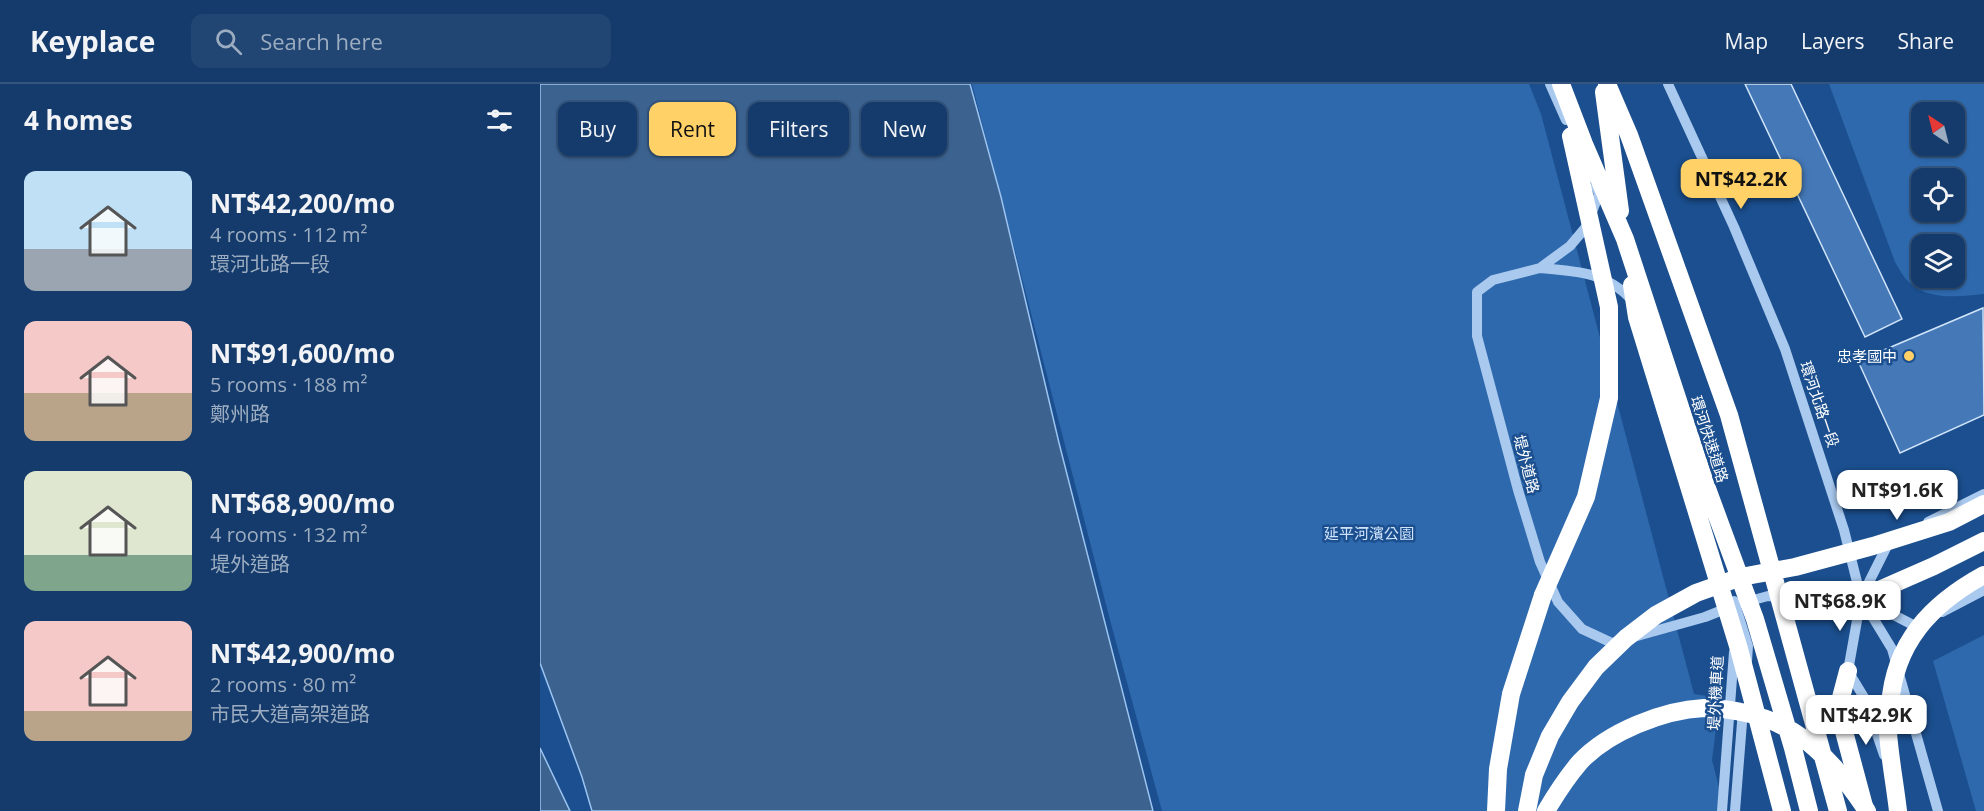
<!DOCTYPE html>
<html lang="en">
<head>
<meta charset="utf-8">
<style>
  :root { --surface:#143b6b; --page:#214673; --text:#f1f3f6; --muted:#9dadc1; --line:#33557e; --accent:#ffd166 }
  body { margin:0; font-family:"Open Sans","Noto Sans TC",sans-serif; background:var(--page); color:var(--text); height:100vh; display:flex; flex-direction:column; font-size:22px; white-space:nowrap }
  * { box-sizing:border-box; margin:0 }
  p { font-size:20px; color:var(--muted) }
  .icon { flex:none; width:33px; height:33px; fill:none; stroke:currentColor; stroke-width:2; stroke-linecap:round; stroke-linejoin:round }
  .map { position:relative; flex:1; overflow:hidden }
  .side { display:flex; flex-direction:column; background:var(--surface); width:540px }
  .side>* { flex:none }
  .hud { position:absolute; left:18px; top:18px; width:570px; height:54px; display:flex; gap:12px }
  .needle { width:39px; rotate:325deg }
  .buttons { position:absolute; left:1371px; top:18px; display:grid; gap:12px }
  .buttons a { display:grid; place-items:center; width:54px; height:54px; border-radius:12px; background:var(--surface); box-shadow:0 2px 4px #0004,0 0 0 2px var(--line); font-size:30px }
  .price { position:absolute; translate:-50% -51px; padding:0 14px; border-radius:12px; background:#fff; color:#222; font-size:20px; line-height:39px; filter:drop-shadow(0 2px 3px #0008) }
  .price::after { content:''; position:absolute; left:50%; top:36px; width:18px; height:14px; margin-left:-9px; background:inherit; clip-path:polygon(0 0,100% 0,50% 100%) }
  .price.current { background:var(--accent); color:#111 }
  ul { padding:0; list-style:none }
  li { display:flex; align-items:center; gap:18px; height:150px; padding:0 24px }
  li span { display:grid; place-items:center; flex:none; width:168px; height:120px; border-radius:12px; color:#555 }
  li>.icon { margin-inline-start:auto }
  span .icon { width:72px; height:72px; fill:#fffc; stroke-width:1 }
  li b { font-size:26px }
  h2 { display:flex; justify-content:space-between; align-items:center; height:72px; padding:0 24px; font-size:26px }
  .pill { padding:0 21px; border-radius:12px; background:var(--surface); box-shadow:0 2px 4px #0004,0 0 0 2px var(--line); font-size:21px; line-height:54px }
  .pill.current { background:var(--accent); color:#111 }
  header { display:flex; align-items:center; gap:36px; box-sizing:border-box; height:84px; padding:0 30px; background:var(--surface); border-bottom:2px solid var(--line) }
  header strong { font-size:28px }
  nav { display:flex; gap:33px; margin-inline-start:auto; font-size:21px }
  .search { width:420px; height:54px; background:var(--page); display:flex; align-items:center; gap:15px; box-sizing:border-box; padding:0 21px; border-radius:12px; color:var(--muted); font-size:22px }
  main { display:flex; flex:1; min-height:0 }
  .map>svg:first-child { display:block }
</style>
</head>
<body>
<header>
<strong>Keyplace</strong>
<div class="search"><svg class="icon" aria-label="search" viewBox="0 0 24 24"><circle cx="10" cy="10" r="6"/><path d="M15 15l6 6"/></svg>Search here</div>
<nav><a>Map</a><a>Layers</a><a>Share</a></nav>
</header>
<main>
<section class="side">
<h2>4 homes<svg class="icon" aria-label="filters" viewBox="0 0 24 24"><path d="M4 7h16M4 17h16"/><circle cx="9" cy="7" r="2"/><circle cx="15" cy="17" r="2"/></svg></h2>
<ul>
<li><span style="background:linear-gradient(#bfe0f5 65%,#9aa5b1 0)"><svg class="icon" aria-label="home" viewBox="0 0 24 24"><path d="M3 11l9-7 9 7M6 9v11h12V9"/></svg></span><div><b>NT$42,200/mo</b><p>4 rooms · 112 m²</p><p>環河北路一段</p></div></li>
<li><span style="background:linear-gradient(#f6c9c9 60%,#b9a48a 0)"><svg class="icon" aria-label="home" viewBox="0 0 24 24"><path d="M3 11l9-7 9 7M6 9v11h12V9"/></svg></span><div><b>NT$91,600/mo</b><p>5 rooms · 188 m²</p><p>鄭州路</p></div></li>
<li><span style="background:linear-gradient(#dfe7d0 70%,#7fa58c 0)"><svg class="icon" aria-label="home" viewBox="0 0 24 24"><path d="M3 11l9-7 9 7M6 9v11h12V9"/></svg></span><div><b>NT$68,900/mo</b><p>4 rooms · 132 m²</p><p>堤外道路</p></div></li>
<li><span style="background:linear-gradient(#f6c9c9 75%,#b9a48a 0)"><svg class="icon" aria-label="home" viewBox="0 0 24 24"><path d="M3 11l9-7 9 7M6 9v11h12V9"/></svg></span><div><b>NT$42,900/mo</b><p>2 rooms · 80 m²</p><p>市民大道高架道路</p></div></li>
</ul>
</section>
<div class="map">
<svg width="1444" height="727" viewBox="0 0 1444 727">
  <rect width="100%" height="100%" fill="#1b4f8f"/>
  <path fill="#2e69ad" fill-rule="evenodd" d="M432,0H989L1001,30L1154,610L1180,614L1172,676L1185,727H622L570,536Z
    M1289,0H1444V210C1417,213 1384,217 1365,194C1361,189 1358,183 1355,178ZM1382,28H1414V62H1382ZM1382,94H1414V128H1382ZM1382,160H1414V194H1382Z
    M1444,551V727H1436L1393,577Z"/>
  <path fill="#3c6290" stroke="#9cc4f0" stroke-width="1.5" d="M0,0H430L461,113L519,359L613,727H52L42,693L0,579Z
    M0,664L30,727H0Z"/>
  <path fill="#4478b7" stroke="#cfe3fa" stroke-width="1.5" d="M1205,0H1251L1362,235L1325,253Z
    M1443,224L1444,331L1360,369L1318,277Z"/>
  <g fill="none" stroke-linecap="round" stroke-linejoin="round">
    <path stroke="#a9c9ee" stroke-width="10" d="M1010,0L1026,36
      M1128,0L1194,143L1245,265L1304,446L1321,514L1352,565L1398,727
      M1056,102L1059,110L1046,143L1030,162L1000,184L953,196L937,208V252L978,406L1000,478L1018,518L1042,545L1072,559L1165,533L1195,521L1228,512L1321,514L1375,542L1382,538
      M1000,184C1036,187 1067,188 1093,217
      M1388,438L1444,410
      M1194,517L1208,562L1207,577
      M1402,528L1444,506
      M1344,671L1325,615L1308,587L1321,514L1350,456
      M1182,727L1194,568
      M1195,727L1203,626"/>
    <path stroke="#fff" stroke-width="18" d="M1321,514L1394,482L1444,457
      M1308,587L1298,625L1324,722
      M956,727L958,685L971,610L1003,511"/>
    <path stroke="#fff" stroke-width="18" d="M1021,0L1044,60L1085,155L1165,399L1215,535L1253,664L1269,727
      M1067,0L1089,51L1189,331L1298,727
      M1064,8L1080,127
      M1092,201L1097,233L1199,565L1242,727
      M1003,511L1046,413L1069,314V223L1031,52
      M987,727L994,691L1010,652L1030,618L1056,583L1086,554L1116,531L1156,509L1201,493L1255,483L1333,462L1409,438L1444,420
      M1006,727C1016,710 1027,693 1040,678C1068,648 1123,626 1164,624C1193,624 1227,632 1252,647C1281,664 1309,699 1327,727
      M1358,727C1355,701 1350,675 1348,649C1347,640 1349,631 1350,622C1354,559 1391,520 1444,491"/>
  </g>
  <circle fill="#ffd166" stroke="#1b4f8f" stroke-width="2" cx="1369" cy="272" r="6"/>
  <g text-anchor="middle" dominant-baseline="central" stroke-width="5" stroke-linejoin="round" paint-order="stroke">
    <g font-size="15" fill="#fff" stroke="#1b4f8f" text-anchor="end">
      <text x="1357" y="272">忠孝國中</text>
    </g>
    <g font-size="15" fill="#fff" stroke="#1b4f8f">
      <text transform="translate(1280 320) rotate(71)">環河北路一段</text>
      <text transform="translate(1170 355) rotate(72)">環河快速道路</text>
      <text transform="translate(987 380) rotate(75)">堤外道路</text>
      <text transform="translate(1175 609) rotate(-87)">堤外機車道</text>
    </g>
    <g font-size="15" fill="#cfe3fa" stroke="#1b4f8f">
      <text x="829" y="449">延平河濱公園</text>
    </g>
  </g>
</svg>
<div class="buttons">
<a><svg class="needle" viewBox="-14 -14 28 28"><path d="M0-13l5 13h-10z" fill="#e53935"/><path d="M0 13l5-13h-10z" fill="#9dadc1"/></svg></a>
<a><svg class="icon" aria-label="locate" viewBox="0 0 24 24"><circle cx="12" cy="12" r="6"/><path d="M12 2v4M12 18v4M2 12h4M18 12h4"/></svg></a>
<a><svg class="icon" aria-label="layers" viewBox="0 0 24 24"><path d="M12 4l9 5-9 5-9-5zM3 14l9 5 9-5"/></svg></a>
</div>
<b class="price current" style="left:1201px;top:126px">NT$42.2K</b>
<b class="price" style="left:1357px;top:437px">NT$91.6K</b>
<b class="price" style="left:1300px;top:548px">NT$68.9K</b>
<b class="price" style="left:1326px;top:662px">NT$42.9K</b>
<div class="hud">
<a class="pill">Buy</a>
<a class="pill current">Rent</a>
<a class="pill">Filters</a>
<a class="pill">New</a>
</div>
</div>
</main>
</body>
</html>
